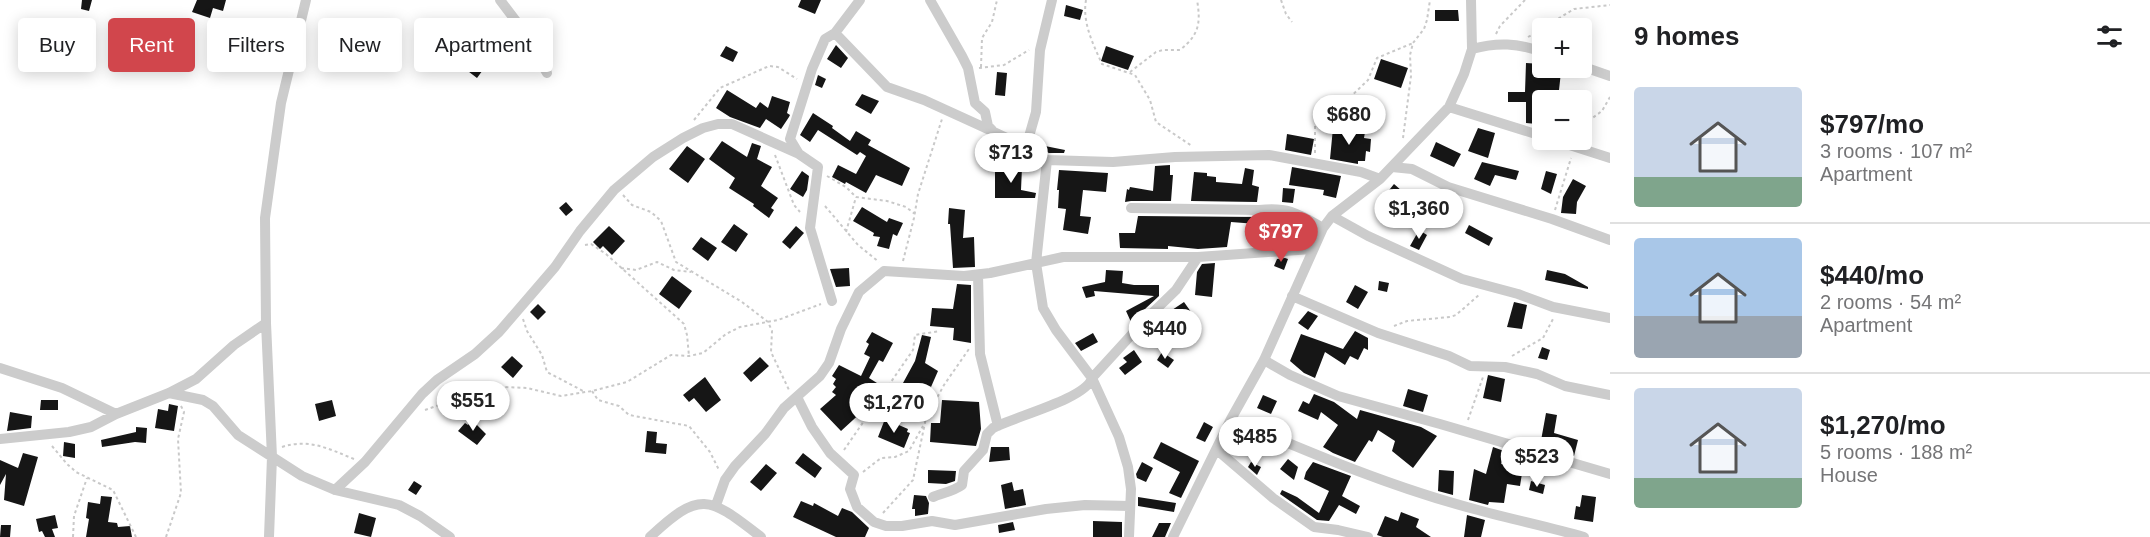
<!DOCTYPE html>
<html lang="en">
<head>
<meta charset="utf-8">
<style>
  :root { --surface:#fff; --page:#f6f6f6; --text:#202124; --muted:#757577; --line:#e0e0e0; --accent:#d1464c }
  body { margin:0; font-family:Arial,sans-serif; background:var(--page); color:var(--text); height:100vh; display:flex; flex-direction:column; font-size:22px; white-space:nowrap }
  * { box-sizing:border-box; margin:0 }
  p { font-size:20px; color:var(--muted) }
  .icon { flex:none; width:33px; height:33px; fill:none; stroke:currentColor; stroke-width:2; stroke-linecap:round; stroke-linejoin:round }
  .map { position:relative; flex:1; overflow:hidden }
  .drawer { display:flex; flex-direction:column; background:var(--surface); width:540px }
  .drawer>* { flex:none }
  .guide { position:absolute; left:18px; top:18px; width:570px; height:54px; display:flex; gap:12px }
  .tools { position:absolute; left:1532px; top:18px; display:grid; gap:12px }
  .tools a { display:grid; place-items:center; width:60px; height:60px; border-radius:6px; background:var(--surface); box-shadow:0 3px 15px #0003; font-size:30px }
  .price { position:absolute; translate:-50% -51px; padding:0 14px; border-radius:21px; background:#fff; color:#222; font-size:20px; line-height:39px; filter:drop-shadow(0 2px 3px #0008) }
  .price::after { content:''; position:absolute; left:50%; top:36px; width:18px; height:14px; margin-left:-9px; background:inherit; clip-path:polygon(0 0,100% 0,50% 100%) }
  .price.active { background:var(--accent); color:#fff }
  ul { padding:0; list-style:none }
  li { display:flex; align-items:center; gap:18px; height:150px; padding:0 24px }
  li+li { border-top:2px solid var(--line) }
  li span { display:grid; place-items:center; flex:none; width:168px; height:120px; border-radius:6px; color:#555 }
  li>.icon { margin-inline-start:auto }
  span .icon { width:72px; height:72px; fill:#fffc; stroke-width:1 }
  li b { font-size:26px }
  h2 { display:flex; justify-content:space-between; align-items:center; height:72px; padding:0 24px; font-size:26px }
  .tag { padding:0 21px; border-radius:6px; background:var(--surface); box-shadow:0 3px 15px #0003; font-size:21px; line-height:54px }
  .tag.active { background:var(--accent); color:#fff }
  main { display:flex; flex:1; min-height:0 }
  .map>svg:first-child { display:block }
</style>
</head>
<body>
<main>
<div class="map">
<svg width="1610" height="537" viewBox="0 0 1610 537">
  <rect width="100%" height="100%" fill="#fff"/>
  <path fill="#161616" d="M82,0H92L89,11L81,9Z
    M197,0H226L223,11L213,8L210,18L192,12Z
    M801,0H821L815,14L798,7Z
    M1066,5L1083,10L1080,20L1064,16Z
    M1435,10H1458L1459,21H1435Z
    M326,18L340,20L336,48L322,46Z
    M476,39L488,48L484,54L491,59L477,78L452,59L465,42L471,46Z
    M836,45L848,58L841,68L827,59Z
    M726,46L738,52L733,62L720,56Z
    M1106,46L1134,56L1128,70L1101,61Z
    M1381,59L1408,68L1401,88L1374,79Z
    M1526,63L1542,64L1544,70L1561,72L1558,99L1545,97L1544,100H1542V105H1538L1537,124L1526,123V102H1508V92H1525Z
    M997,72L1007,73L1005,96L995,95Z
    M818,75L826,79L822,88L815,85Z
    M727,90L756,108L760,102L768,108L772,96L790,102L787,113L790,115L789,117L781,129L766,119L760,128L730,117L716,108Z
    M862,94L879,101L871,114L855,105Z
    M813,113L833,126L832,128L850,141L856,131L871,140L868,145L910,168L902,186L876,175L866,193L846,182L845,184L832,177L838,165L856,174L866,156L860,152L857,155L818,130L810,142L800,135Z
    M1333,128L1365,132L1364,138L1371,139L1370,152L1366,151L1365,161H1358V164L1330,159Z
    M1478,128L1495,133L1488,158L1468,151Z
    M1287,134L1314,139L1311,155L1285,150Z
    M722,141L747,157L752,143L761,146L757,159L772,167L761,186L778,198L771,208L774,210L769,218L753,206L754,204L729,188L735,178L709,159Z
    M1436,142L1461,154L1454,167L1430,156Z
    M687,146L705,159L688,183L669,169Z
    M1045,146L1065,150L1064,153H1049L1044,151Z
    M1482,162L1519,171L1516,180L1495,175L1490,186L1474,179Z
    M1170,165V175H1173L1171,201H1131L1125,202L1127,189L1129,190L1130,187L1153,191L1155,166Z
    M1010,166L1022,167L1021,190L1036,193L1035,198H995V170H1010Z
    M1292,167L1341,176L1336,198L1323,195L1324,190L1289,185Z
    M1245,168L1254,170L1252,185L1259,187L1257,202L1191,201L1194,172L1207,173V176L1216,177V182L1242,184Z
    M1059,170L1108,173L1106,192L1083,190L1080,216L1091,217L1088,234L1063,230L1066,209L1058,208L1059,190H1057Z
    M802,171L809,176L807,190L803,197L790,189Z
    M1546,171L1557,174L1551,194L1541,189Z
    M1573,179L1586,186L1577,202L1576,214L1561,213L1563,197Z
    M1394,184L1402,191L1387,207L1382,202V199Z
    M1283,188L1295,189L1293,203L1282,202Z
    M566,202L573,210L566,216L559,208Z
    M862,207L887,222L889,218L903,223L897,236L893,234L889,249L877,246L880,237L873,236L874,233L853,221Z
    M949,208L965,210L963,238L974,237L975,267L953,268L950,224H948Z
    M1138,216L1258,217L1257,224L1231,222L1227,247L1198,249L1168,246V249L1120,248L1119,233H1135Z
    M734,224L748,234L736,252L721,242Z
    M1469,225L1493,238L1489,246L1465,233Z
    M609,226L625,241L612,255L603,246L600,249L593,242Z
    M796,226L804,233L790,249L782,242Z
    M1253,230L1272,231L1271,244L1251,246Z
    M1419,230L1427,235L1419,250L1410,246Z
    M701,237L717,248L708,261L692,249Z
    M1285,258L1288,259L1284,270L1274,266L1277,259Z
    M1215,263L1212,297L1195,295L1197,272L1202,264Z
    M849,268L850,286L836,287L830,269Z
    M1106,270L1123,271L1122,283L1134,285H1159V296L1131,322L1126,311L1154,296L1094,291L1095,296L1086,298L1082,287L1105,282Z
    M1547,270L1565,274L1588,287V289L1545,280Z
    M672,276L692,291L679,309L659,294Z
    M1379,281L1389,283L1387,292L1378,290Z
    M957,284L971,285V343L953,340L954,328L930,326L932,308L953,309Z
    M1355,285L1368,292L1358,309L1346,302Z
    M1184,302L1196,319L1181,329L1169,312Z
    M1514,302L1527,305L1522,329L1507,327Z
    M538,304L546,312L538,320L530,312Z
    M1308,311L1318,316L1308,330L1298,323Z
    M1355,331L1368,338V350L1364,348L1358,360L1350,356L1345,365L1325,352L1315,378L1304,373L1290,361L1301,334L1343,349Z
    M872,332L893,343L883,362L879,360L869,378L885,388L869,412L865,409L841,431L820,409L836,395L832,392L836,387L833,384L836,379L832,376L839,365L861,376L870,357L864,354L869,344L866,342Z
    M1093,333L1098,342L1081,351L1075,343Z
    M922,335L931,337L925,363L938,371L924,403L909,395L906,399L897,394L915,361Z
    M1542,347L1550,350L1547,360L1538,358Z
    M1134,350L1142,362L1125,375L1119,368L1127,362L1123,358Z
    M1162,352L1174,360L1168,368L1157,360Z
    M512,356L523,366L513,378L501,367Z
    M760,357L769,366L751,382L743,373Z
    M1488,375L1505,379L1501,402L1483,398Z
    M705,377L721,400L706,412L694,398L689,402L683,395Z
    M1408,389L1428,395L1423,412L1403,406Z
    M1314,394L1334,402L1357,419L1360,410L1421,427L1437,436L1413,468L1392,451L1395,441L1378,430L1372,442L1369,440L1355,462L1333,453L1323,447L1338,425L1321,412L1318,420L1298,411L1303,401L1309,404Z
    M1263,395L1277,401L1271,414L1257,408Z
    M41,400H58V410H40Z
    M332,400L336,416L319,421L315,404Z
    M942,400L979,402L981,429L976,446L930,442L931,423H940Z
    M169,404L178,406L174,431L155,428L158,409L168,411Z
    M10,412L32,416L31,428L7,431Z
    M1546,413L1557,415L1554,433L1578,440L1574,456L1540,446Z
    M885,419L908,429L907,432L910,433L904,448L878,437Z
    M472,420L486,434L477,445L458,431L465,423L468,425Z
    M1204,422L1213,427L1205,442L1196,438Z
    M136,427L147,428L146,443L135,442L102,447L101,440L136,432Z
    M647,431L657,432L656,443L667,444L666,454L645,452Z
    M64,442L75,444V458L63,456Z
    M1161,442L1199,461L1181,498L1169,493L1180,472L1153,458Z
    M991,447H1009L1010,460L989,462Z
    M1493,447L1504,451L1501,464L1523,467L1520,486L1507,484L1504,503L1489,502L1488,505L1469,500L1474,469L1486,474Z
    M23,453L38,457L24,506L4,500L6,474L0,485V460L18,468Z
    M803,453L822,468L815,478L795,463Z
    M1288,459L1298,467L1294,480L1280,469Z
    M1142,462L1153,468L1146,482L1137,478L1136,474Z
    M1251,462L1261,467L1257,475L1248,467Z
    M1313,462L1351,476L1342,496L1360,506L1356,514L1339,505L1329,521L1317,520L1280,494L1282,490L1297,497L1319,513L1329,491L1304,479L1306,472Z
    M766,464L777,473L761,491L750,482Z
    M928,470L956,471L955,481L946,484L928,483Z
    M1439,470L1454,471L1453,495L1438,491Z
    M414,481L422,486L416,495L408,490Z
    M1531,481L1545,485L1543,494L1529,490Z
    M1012,482L1014,491L1023,489L1026,505L1005,509L1001,485Z
    M914,495L926,496L929,503L928,514L915,516V509H912Z
    M1582,495L1596,497L1593,522L1574,519L1576,506L1580,507Z
    M101,496L112,497L108,522L117,523L118,527L130,526L132,537H86L89,519L86,518L88,502L100,504Z
    M1138,497L1176,503L1174,512L1138,506Z
    M801,501L813,506L814,503L838,516L842,508L852,512L869,528L865,537H836L793,517Z
    M1401,512L1419,519L1416,527L1431,537H1383L1377,535L1385,516L1398,521Z
    M359,513L376,518L371,537L354,533Z
    M55,515L58,528L52,529L55,537H45L42,531L39,532L36,519Z
    M1467,515L1485,520L1481,537H1464Z
    M1093,521L1122,522V537H1093Z
    M1013,522L1015,530L999,533L998,525Z
    M1159,523H1171L1165,537H1152Z
    M1,525H11L10,537H0Z"/>
  <g fill="none" stroke-linecap="round" stroke-linejoin="round">
    <path stroke="#c9c9c9" stroke-width="2" stroke-dasharray="3 3" stroke-linecap="butt" d="M1086,0C1082,22 1093,44 1102,64L1135,75L1150,100L1156,122L1192,146
      M1281,0L1286,14L1292,22
      M1543,28L1574,9L1610,5
      M1496,34L1500,26L1525,0
      M1528,37L1542,29
      M981,67L982,38L992,22L997,0
      M979,68L1004,65L1029,50
      M1130,72L1156,52L1163,50H1180C1199,35 1201,23 1197,0
      M694,120L720,88L769,66L778,67L797,79
      M1403,138L1411,76L1410,55L1413,43L1424,29L1427,20L1430,0
      M1584,139L1591,119L1602,111L1610,97
      M1315,153V125L1342,105L1368,80L1377,58L1413,43
      M775,155L794,205L800,212
      M827,176L846,187L856,197L887,201L906,207L915,214
      M623,195L632,205L651,212L661,221L676,262L742,302L768,322L772,331L771,352L789,390
      M825,206L858,245L879,262
      M1555,210L1571,158
      M846,232L856,197
      M585,245L591,244L606,254L684,324L687,335L689,356
      M903,261L914,218L918,194L942,119
      M621,268L636,270L657,262L674,270L691,272
      M523,319L527,331L542,355L547,372L585,392
      M1394,326L1407,321L1450,317L1456,315L1479,295
      M1512,356L1543,338L1553,319
      M592,391L598,400L619,406L629,415L689,426L710,452L719,470
      M425,410L478,391L504,387L527,388L561,396L592,391L627,382L671,355L689,356L703,353L726,334L740,327L778,320L821,304
      M1468,420L1483,377
      M52,446L67,464L76,472L113,490L136,537
      M282,447C309,438 329,449 354,459
      M844,450L913,350L915,335L940,331
      M863,472L881,458L895,457L909,451L923,426
      M883,513L913,480L926,418L944,385L969,349
      M73,537L74,516L87,478
      M166,537L181,493L178,439L184,412L181,406"/>
    <path stroke="#ccc" stroke-width="10" d="M500,0L519,25L547,73
      M930,0L962,56L968,68L975,103L985,112L988,126L992,130
      M835,33L887,87L924,100L981,126L1026,147L1037,156L1047,160L1113,162L1175,157L1269,155L1361,172L1380,179
      M1472,49C1497,42 1518,43 1542,52
      M1581,66L1610,76
      M1449,107L1542,136
      M1554,140L1610,158
      M1026,147L1036,112L1040,50L1052,0
      M1047,160L1036,263L1043,308L1056,330L1092,378L1119,437L1128,467L1131,489L1129,537
      M1392,167L1412,169L1448,187L1552,219L1610,240
      M1131,208L1259,210C1289,207 1297,213 1323,228
      M1332,216L1368,236L1462,279L1518,294L1553,307L1610,318
      M978,275L980,354L998,426
      M1292,296L1378,333L1449,356L1470,366L1505,367L1537,374L1565,386L1610,395
      M832,301L810,228L818,167L799,154L790,139L812,69L825,39L835,33L860,0
      M1264,360L1290,375L1338,396L1440,424L1610,474
      M0,368L62,388L116,414
      M169,393L203,400L213,406L238,435L302,476L335,490L399,505L420,516L450,537
      M797,397L812,427L830,453L854,475L850,489L857,507L874,522L886,526H902L932,521L955,525L1046,509L1085,505L1130,506
      M1231,419C1311,453 1393,488 1478,510C1514,520 1549,527 1584,537
      M0,439L69,432L91,427L116,414L169,393L196,379L234,345L266,323
      M1217,450L1273,498L1314,527L1338,530L1368,537
      M335,490L365,462L422,394L437,380L475,354L499,332L555,267L580,231L614,190L653,157L683,138L703,128L718,124H732L799,154
      M933,497C943,493 954,491 962,485L964,471L983,450L987,434L993,428C1013,417 1086,399 1092,378L1145,320L1176,290L1198,257
      M716,505L725,480L735,466L765,434L784,408L820,376L829,363L841,329L859,292L884,271L964,276L990,273L1063,257H1198L1312,249
      M269,537L272,457L266,323L265,218L281,103L306,0
      M650,537C701,489 709,497 761,537
      M1173,537L1231,419L1264,360L1323,228L1332,216L1380,179L1449,107L1464,74L1472,49L1471,0"/>
  </g>
</svg>
<div class="tools">
<a>+</a>
<a>−</a>
</div>
<b class="price" style="left:1349px;top:146px">$680</b>
<b class="price" style="left:1011px;top:184px">$713</b>
<b class="price" style="left:1419px;top:240px">$1,360</b>
<b class="price active" style="left:1281px;top:263px">$797</b>
<b class="price" style="left:1165px;top:360px">$440</b>
<b class="price" style="left:473px;top:432px">$551</b>
<b class="price" style="left:894px;top:434px">$1,270</b>
<b class="price" style="left:1255px;top:468px">$485</b>
<b class="price" style="left:1537px;top:488px">$523</b>
<div class="guide">
<a class="tag">Buy</a>
<a class="tag active">Rent</a>
<a class="tag">Filters</a>
<a class="tag">New</a>
<a class="tag">Apartment</a>
</div>
</div>
<section class="drawer">
<h2>9 homes<svg class="icon" aria-label="filters" viewBox="0 0 24 24"><path d="M4 7h16M4 17h16"/><circle cx="9" cy="7" r="2"/><circle cx="15" cy="17" r="2"/></svg></h2>
<ul>
<li><span style="background:linear-gradient(#c9d6e8 75%,#7fa58c 0)"><svg class="icon" aria-label="home" viewBox="0 0 24 24"><path d="M3 11l9-7 9 7M6 9v11h12V9"/></svg></span><div><b>$797/mo</b><p>3 rooms · 107 m²</p><p>Apartment</p></div></li>
<li><span style="background:linear-gradient(#a9c7e8 65%,#9aa5b1 0)"><svg class="icon" aria-label="home" viewBox="0 0 24 24"><path d="M3 11l9-7 9 7M6 9v11h12V9"/></svg></span><div><b>$440/mo</b><p>2 rooms · 54 m²</p><p>Apartment</p></div></li>
<li><span style="background:linear-gradient(#c9d6e8 75%,#7fa58c 0)"><svg class="icon" aria-label="home" viewBox="0 0 24 24"><path d="M3 11l9-7 9 7M6 9v11h12V9"/></svg></span><div><b>$1,270/mo</b><p>5 rooms · 188 m²</p><p>House</p></div></li>
</ul>
</section>
</main>
</body>
</html>
